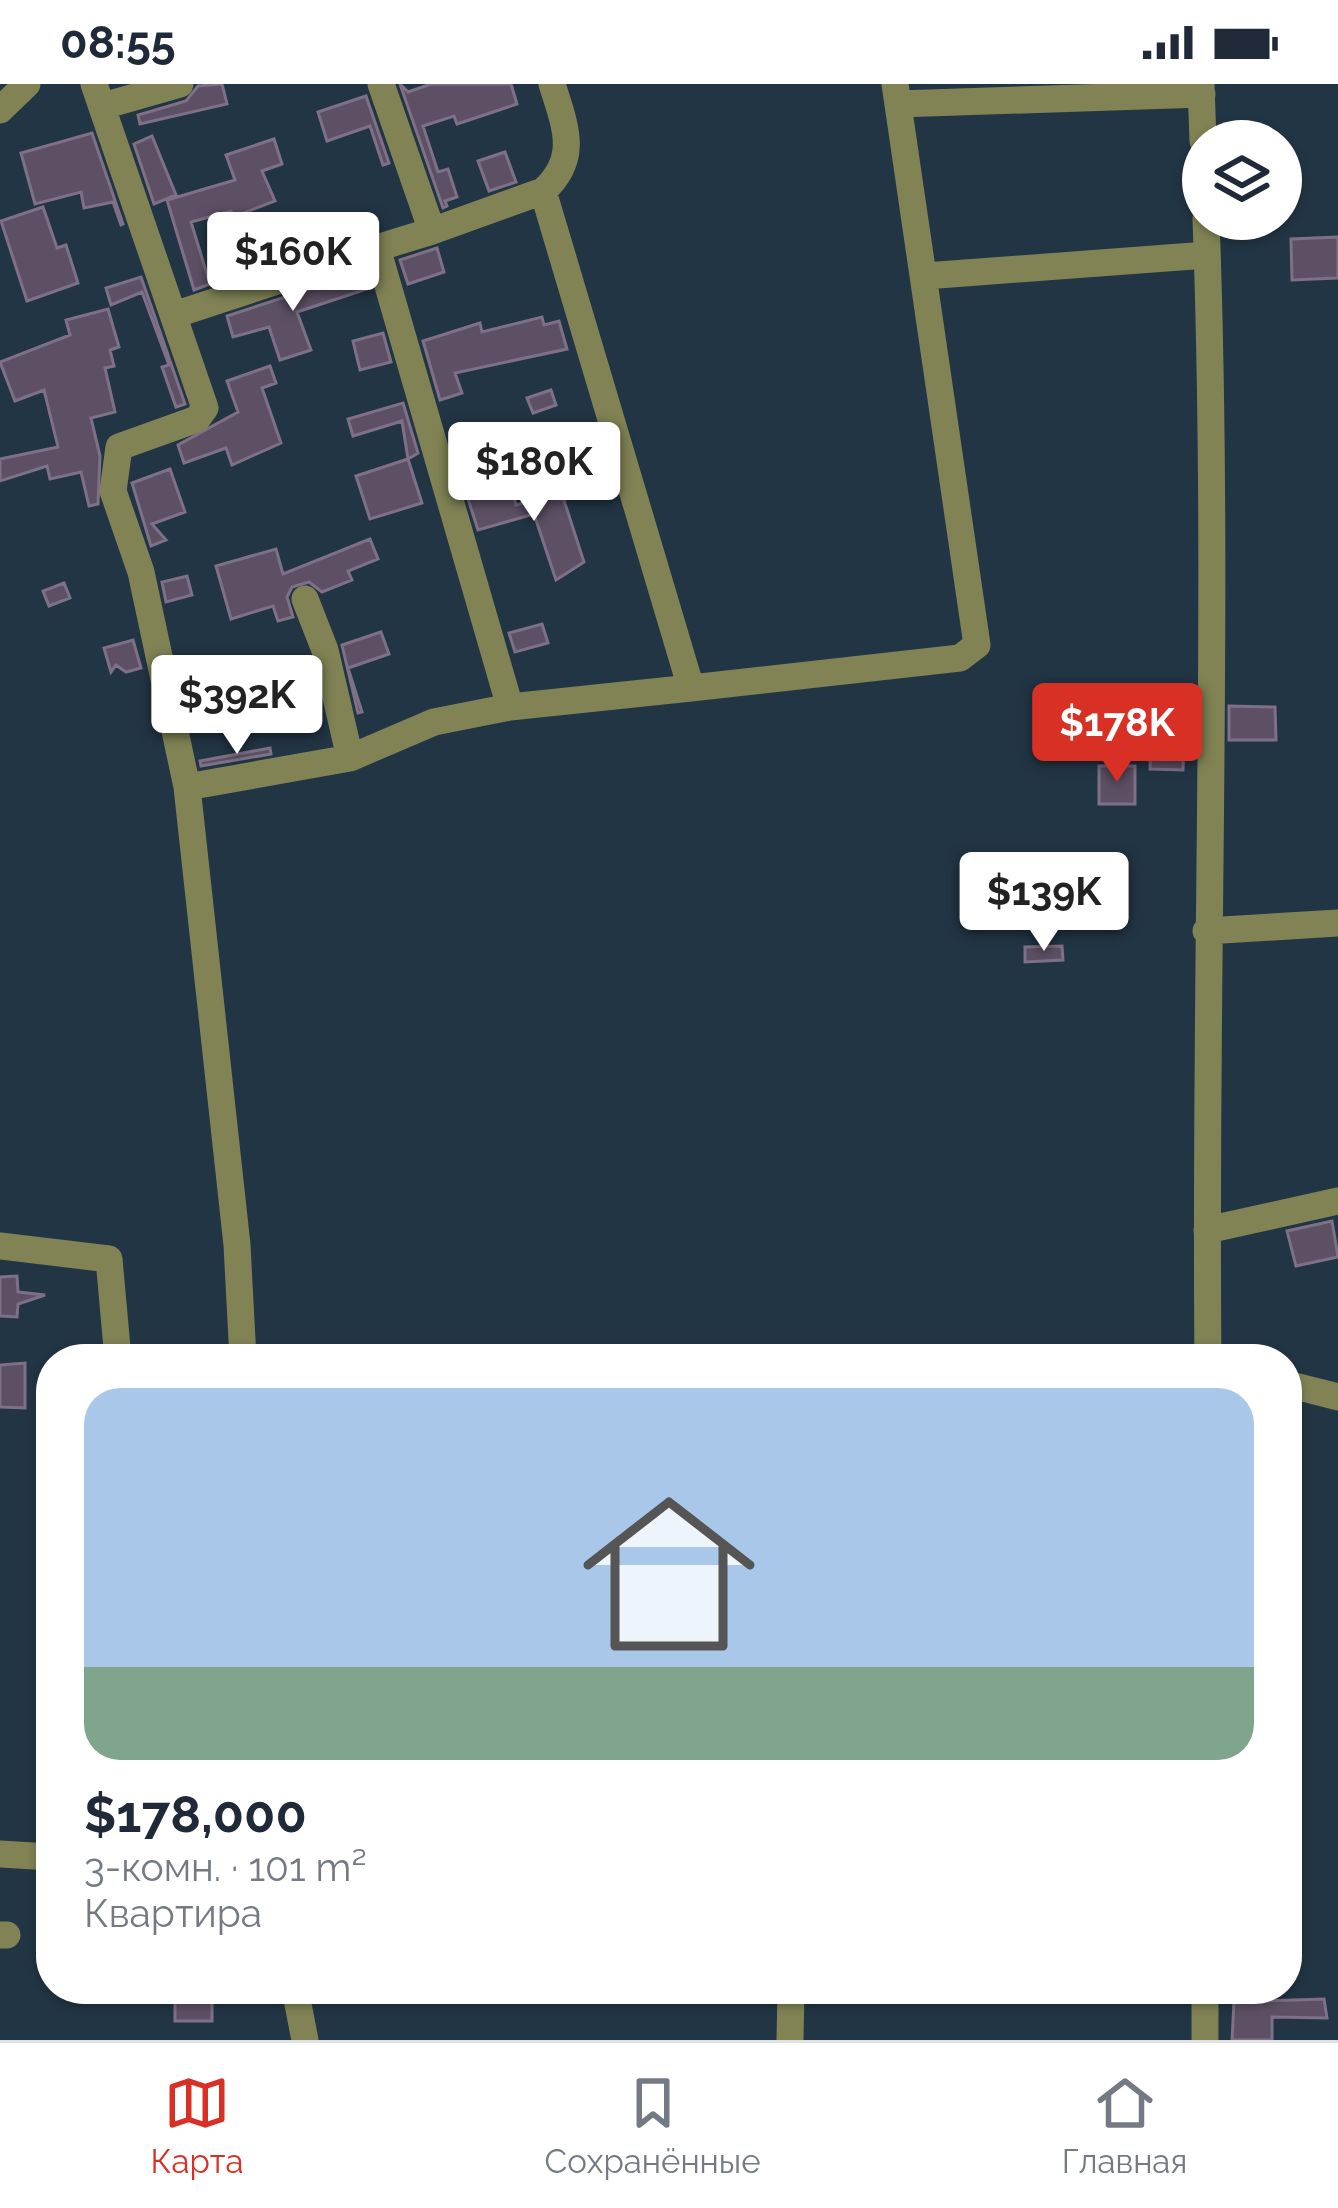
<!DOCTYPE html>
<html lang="ru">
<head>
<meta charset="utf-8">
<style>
  :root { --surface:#fff; --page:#f2f2f3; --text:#1f2937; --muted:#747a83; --line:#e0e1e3; --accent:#d93025 }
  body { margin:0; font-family:Raleway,sans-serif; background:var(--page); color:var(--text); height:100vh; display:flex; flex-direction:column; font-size:45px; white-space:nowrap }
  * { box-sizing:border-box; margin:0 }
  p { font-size:39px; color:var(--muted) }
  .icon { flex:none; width:66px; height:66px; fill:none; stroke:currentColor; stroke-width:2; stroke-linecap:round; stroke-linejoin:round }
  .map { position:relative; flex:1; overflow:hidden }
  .panel { position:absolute; left:36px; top:1260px; width:1266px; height:660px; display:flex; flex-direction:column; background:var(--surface); border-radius:48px; box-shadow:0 3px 9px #0004 }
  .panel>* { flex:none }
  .controls { position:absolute; left:1182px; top:36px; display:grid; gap:24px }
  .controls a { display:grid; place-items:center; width:120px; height:120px; border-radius:50%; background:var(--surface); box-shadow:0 3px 9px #0004; font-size:60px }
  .price { position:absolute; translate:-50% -102px; padding:0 27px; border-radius:12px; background:#fff; color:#222; font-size:39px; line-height:78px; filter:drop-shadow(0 3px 6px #0008) }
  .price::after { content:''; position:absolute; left:50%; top:72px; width:36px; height:27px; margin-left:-18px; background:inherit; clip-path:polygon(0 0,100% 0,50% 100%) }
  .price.selected { background:var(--accent); color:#fff }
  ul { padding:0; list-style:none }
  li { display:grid; align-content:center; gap:24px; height:636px; padding:0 48px }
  li span { display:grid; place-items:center; height:372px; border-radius:36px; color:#555 }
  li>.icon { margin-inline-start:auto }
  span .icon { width:216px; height:216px; fill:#fffc; stroke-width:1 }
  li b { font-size:51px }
  .status { display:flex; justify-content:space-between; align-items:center; height:84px; padding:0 60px; background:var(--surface); direction:ltr }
  .status svg { height:33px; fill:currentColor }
  .tabs { display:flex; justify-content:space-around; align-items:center; height:168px; border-top:3px solid var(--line); background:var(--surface); font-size:33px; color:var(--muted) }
  .tabs a { display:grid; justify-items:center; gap:6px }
  .tabs .selected { color:var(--accent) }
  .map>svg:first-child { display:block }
</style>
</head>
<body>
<div class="status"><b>08:55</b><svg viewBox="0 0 49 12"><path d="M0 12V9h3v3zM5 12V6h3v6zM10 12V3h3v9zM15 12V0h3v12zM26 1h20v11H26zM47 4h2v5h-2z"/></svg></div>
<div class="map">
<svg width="1338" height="1956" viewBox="0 0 1338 1956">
  <rect width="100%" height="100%" fill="#223544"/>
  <path fill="#5d5065" stroke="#7e7086" stroke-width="3" d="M222,0L227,20L140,40L138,31L186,17L198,2Z
    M400,0L408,8L431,0H511L517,20L457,40L454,32L423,42L438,88L448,85L457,113L445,117L447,122L443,124Z
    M366,12L389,79L383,81L370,42L327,57L318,28Z
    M92,49L123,140L121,141L113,118L84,124L81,108L35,120L21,69Z
    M152,52L176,111L154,120L134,60Z
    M274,55L282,80L262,87L275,117L233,133L231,127L191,138L210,200L194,206L167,116L235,96L226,71Z
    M505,68L516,98L489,107L478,77Z
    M43,123L57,164L66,161L78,199L27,217L1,137Z
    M1338,153V194L1292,196L1291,155Z
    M437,164L444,188L408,200L400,176Z
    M365,187L370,204L297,228L311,266L280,276L269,243L233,253L227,232Z
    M141,193L185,320L176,323L162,283L169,281L142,208L111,221L106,204Z
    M108,225L119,263L110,266L114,282L105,284L115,328L91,334L100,372L98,420L89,422L81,388L50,395L47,382L0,397V375L58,363L44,306L15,317L0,278L70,251L66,236Z
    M542,233L544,241L559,237L567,265L455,289L462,309L440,316L423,257L480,239L482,248Z
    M383,249L391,278L360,286L353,257Z
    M270,282L276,299L262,304L281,359L232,381L226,364L184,379L178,361L238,328L227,297Z
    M551,306L556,321L533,329L527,314Z
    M403,319L418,369L408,375L402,337L353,352L348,335Z
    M408,375L422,419L370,435L356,392Z
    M170,385L185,428L152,440L166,456L151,462L132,399Z
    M511,403L516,421L561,407L584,478L556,496L534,430L478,446L468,415Z
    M370,455L378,475L348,487L352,496L322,508L309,498L292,503L287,513L293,533L278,537L273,522L231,535L216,482L276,465L283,490Z
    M187,492L192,511L166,518L162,498Z
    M64,499L70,514L49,522L43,507Z
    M542,540L548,559L515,568L509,549Z
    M381,548L389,570L348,584L362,628L358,629L342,561Z
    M133,556L141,584L126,588L116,581L111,588L104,564Z
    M239,609L243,626L191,636L187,619Z
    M1229,622L1275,623L1276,656H1229Z
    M1151,655L1184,656L1183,686L1150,685Z
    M270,664L271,670L201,682L200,677Z
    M1099,682H1135V720H1099Z
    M1062,862L1063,876L1025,878V863Z
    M1332,1137L1338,1173L1296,1182L1287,1147Z
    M17,1192L18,1208L45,1211L18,1220L17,1233L0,1232V1193Z
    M25,1279V1324L0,1323V1281Z
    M175,1905H212V1937H175Z
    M1324,1915L1327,1934L1272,1933V1956H1232L1234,1918Z"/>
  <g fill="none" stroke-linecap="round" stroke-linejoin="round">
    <path stroke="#818355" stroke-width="27" d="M94,0L205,324L197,335L119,363L113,407L141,488L187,703L237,1161L243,1275
      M381,0L432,147L543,107L691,604L960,574L977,561L895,0
      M1201,0L1203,57
      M898,20L1202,10
      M103,22L180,0
      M0,26L27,0
      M543,107C580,74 565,42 552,0
      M1206,135C1220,515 1204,895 1208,1275
      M432,147L377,164L510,623L691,604
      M925,192L1207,171
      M177,230L377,164
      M350,674L434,638L510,623
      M187,703L350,674L325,566L305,515
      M1206,847L1338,839
      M1207,1146L1338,1117
      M0,1162L109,1175L118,1275
      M1287,1300L1338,1313
      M0,1770L51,1773
      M0,1851H7
      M295,1905L305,1956
      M1205,1905V1956
      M790,1956L791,1905"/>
  </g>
</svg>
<div class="controls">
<a><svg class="icon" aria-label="layers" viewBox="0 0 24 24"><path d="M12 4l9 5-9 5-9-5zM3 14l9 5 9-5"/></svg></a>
</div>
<b class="price" style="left:293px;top:230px">$160K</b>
<b class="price" style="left:534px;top:440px">$180K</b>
<b class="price" style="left:237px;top:673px">$392K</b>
<b class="price selected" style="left:1117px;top:701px">$178K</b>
<b class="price" style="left:1044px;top:870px">$139K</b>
<section class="panel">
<ul>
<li><span style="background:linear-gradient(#a9c7e8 75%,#7fa58c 0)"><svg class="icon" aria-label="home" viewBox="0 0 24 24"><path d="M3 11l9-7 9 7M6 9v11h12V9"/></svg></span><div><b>$178,000</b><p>3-комн. · 101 m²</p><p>Квартира</p></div></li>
</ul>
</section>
</div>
<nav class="tabs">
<a class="selected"><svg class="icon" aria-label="map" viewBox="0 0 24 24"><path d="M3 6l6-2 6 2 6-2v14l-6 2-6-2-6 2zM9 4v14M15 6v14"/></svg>Карта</a>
<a><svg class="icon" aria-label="saved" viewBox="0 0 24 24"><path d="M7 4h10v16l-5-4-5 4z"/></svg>Сохранённые</a>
<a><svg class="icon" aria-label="home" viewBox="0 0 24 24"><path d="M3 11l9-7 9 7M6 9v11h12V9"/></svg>Главная</a>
</nav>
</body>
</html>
